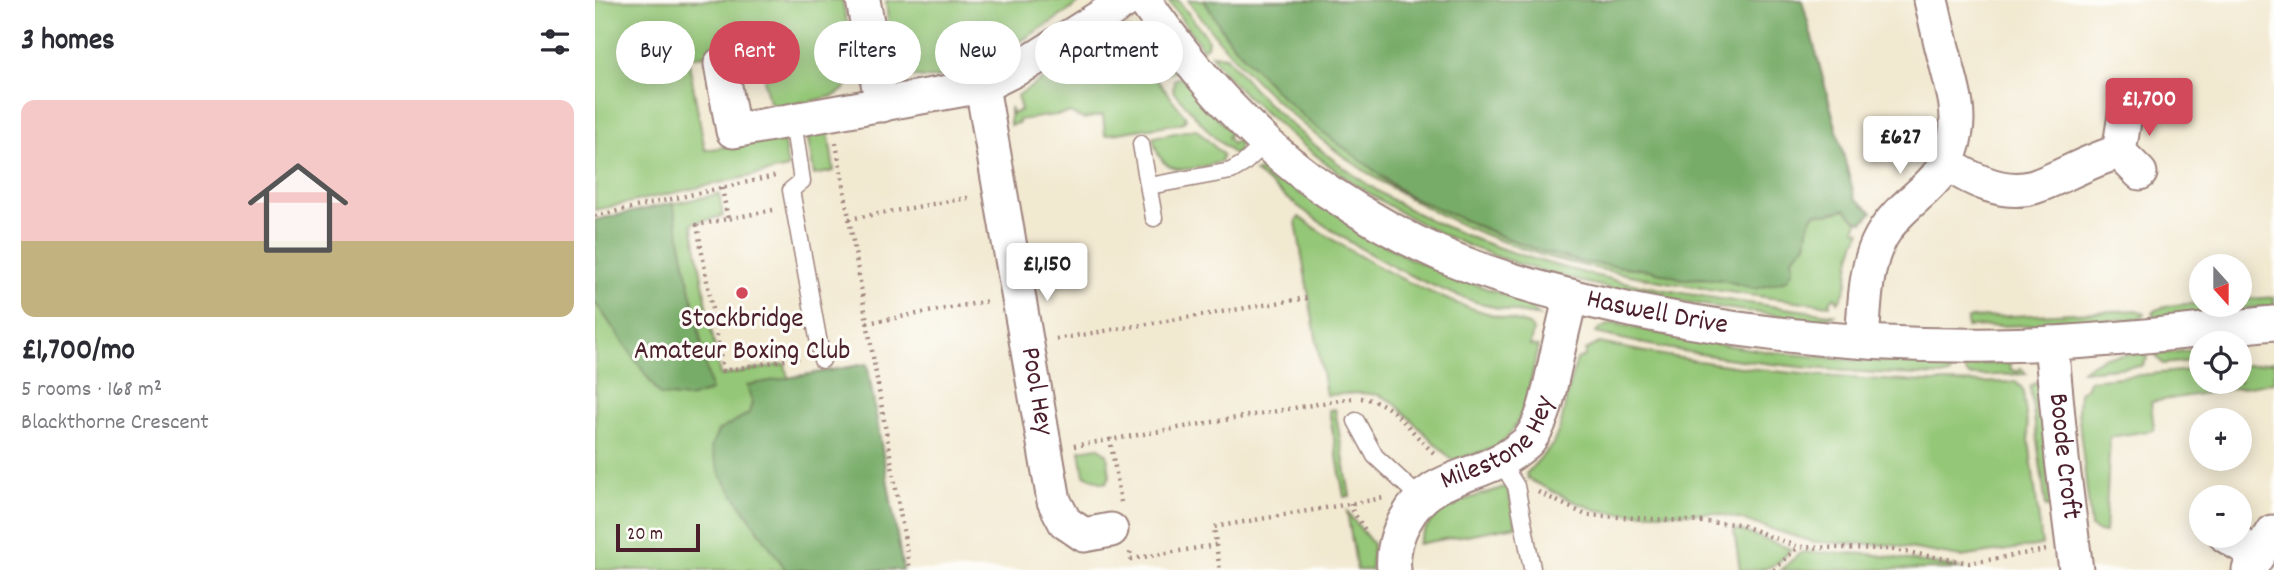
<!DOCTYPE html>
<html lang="en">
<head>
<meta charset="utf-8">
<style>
  :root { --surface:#fff; --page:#f7f7f7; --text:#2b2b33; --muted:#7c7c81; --line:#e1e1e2; --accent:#d1495b }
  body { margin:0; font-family:Dekko,sans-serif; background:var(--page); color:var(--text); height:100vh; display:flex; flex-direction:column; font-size:26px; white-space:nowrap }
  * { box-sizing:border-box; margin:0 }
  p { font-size:23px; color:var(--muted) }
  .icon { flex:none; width:38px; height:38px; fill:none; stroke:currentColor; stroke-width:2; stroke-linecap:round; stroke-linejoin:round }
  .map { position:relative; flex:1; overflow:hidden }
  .sheet { display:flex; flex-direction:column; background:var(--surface); width:595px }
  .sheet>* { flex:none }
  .top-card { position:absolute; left:21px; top:21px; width:665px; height:63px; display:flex; gap:14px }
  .needle { width:46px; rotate:159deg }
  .tools { position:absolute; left:1594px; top:254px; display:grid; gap:14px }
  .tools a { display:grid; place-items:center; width:63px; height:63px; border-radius:50%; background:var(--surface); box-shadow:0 4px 18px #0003; font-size:35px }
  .scale { position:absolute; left:21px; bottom:18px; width:84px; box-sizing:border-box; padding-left:7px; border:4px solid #4a1f2b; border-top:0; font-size:19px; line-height:24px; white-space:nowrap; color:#4a1f2b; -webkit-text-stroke:5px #fdfcf7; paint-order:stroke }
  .price { position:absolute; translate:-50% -60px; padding:0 16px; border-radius:7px; background:#fff; color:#222; font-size:23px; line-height:46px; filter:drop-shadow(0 2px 4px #0008) }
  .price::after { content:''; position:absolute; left:50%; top:42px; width:21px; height:16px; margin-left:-10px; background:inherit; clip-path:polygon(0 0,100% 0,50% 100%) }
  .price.selected { background:var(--accent); color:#fff }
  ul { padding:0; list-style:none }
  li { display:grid; align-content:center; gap:14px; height:371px; padding:0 21px }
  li+li { border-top:2px solid var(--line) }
  li span { display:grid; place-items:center; height:217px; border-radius:14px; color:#555 }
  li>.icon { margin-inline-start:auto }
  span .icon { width:126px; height:126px; fill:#fffc; stroke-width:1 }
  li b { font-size:30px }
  h2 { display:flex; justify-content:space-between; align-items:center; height:84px; padding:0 21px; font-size:30px }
  .pill { padding:0 24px; border-radius:32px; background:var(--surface); box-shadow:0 4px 18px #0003; font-size:24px; line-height:63px }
  .pill.selected { background:var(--accent); color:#fff }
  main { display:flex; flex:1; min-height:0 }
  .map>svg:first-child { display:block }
</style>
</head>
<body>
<main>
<section class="sheet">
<h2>3 homes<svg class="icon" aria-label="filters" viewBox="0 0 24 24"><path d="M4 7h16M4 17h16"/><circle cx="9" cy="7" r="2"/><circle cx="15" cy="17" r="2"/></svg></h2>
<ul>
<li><span style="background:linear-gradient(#f6c9c9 65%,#c2b280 0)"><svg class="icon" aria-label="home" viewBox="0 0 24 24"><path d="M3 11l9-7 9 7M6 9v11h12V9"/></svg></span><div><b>£1,700/mo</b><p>5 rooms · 168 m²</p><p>Blackthorne Crescent</p></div></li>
</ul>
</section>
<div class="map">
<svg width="1679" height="570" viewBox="0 0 1679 570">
  <rect width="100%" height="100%" fill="#fdfcf7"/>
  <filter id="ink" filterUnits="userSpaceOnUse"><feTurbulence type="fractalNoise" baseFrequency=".0143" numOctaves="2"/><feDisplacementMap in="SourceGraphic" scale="14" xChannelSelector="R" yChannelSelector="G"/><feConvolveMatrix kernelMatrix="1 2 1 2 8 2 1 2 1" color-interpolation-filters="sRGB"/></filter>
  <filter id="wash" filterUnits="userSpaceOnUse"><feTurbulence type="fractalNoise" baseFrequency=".00686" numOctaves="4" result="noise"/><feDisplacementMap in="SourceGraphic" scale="28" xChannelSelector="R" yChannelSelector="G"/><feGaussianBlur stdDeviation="1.57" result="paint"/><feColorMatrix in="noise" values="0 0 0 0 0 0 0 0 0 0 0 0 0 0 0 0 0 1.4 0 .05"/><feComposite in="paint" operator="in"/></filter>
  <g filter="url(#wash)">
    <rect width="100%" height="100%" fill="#f2e9d1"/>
    <path fill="#94c777" stroke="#6f7351" stroke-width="2" d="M0,0H247C252,28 274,83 238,96C222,101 205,103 189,106C186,106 180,106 177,104C168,96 170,60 160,47L156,46L93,58L110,150L188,138L193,168L0,210Z
      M487,0C474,12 458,21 443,30C415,48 337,100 306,68C294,56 293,18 291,1Z
      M573,0H583L611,36L613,40L612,46L608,49Z
      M593,0H609L633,39L793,183L812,195L905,236L946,251L987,262L1055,270L1088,279L1107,278L1128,280L1146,285L1198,270L1197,258L1211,244L1214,223L1220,213L1232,214L1250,209L1264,220L1260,229L1266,231C1262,238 1259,245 1257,253C1252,270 1255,289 1243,302L1240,297L1235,301V305C1163,297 1091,287 1020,272C994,267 968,262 943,254C801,209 679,120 593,0Z
      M534,30L555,40L557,42L554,48L557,52L562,49L581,71L569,75L562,71Z
      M522,38L529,40L534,44L591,117L590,121L586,123L510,135L508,115L488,119L475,113L424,120V123L415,125V107L417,114L426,110L422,96L507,42Z
      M616,54L631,56C645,72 658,89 673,104C716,144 765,184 817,211C948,278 1098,296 1242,315L1221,320L1204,318C1085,303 959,286 849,235C791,208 738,171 690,130C666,109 632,82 616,54Z
      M582,78H587L636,133L632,137L637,144L642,140L645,144L641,156L617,135L578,91L579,80Z
      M601,129L628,155L625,162C593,170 566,181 558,137Z
      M233,130L239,171L219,175L212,133Z
      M668,169L677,170L674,175L684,182L687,179L704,193L706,190L774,236L812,257L854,275L930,302L944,316C923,312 902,309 881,302C799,275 726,228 660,172Z
      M124,194L128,216L97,223L125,376L190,364L193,378L272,364L308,570H0V220Z
      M704,217C752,251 806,281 861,303C885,312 910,318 934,325L938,330L935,345L943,347C935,380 932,427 900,447C887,454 871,456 857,460L797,401L784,395L766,393L731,395L701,222Z
      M1679,297V306L1561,318L1557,313C1570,300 1626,304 1645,304V300Z
      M1542,310L1549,314L1547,318L1441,325L1372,327V320L1376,318Z
      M1018,323L1098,340L1175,352L1258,360L1359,365L1355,374L1351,376C1233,373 1116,361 1001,333L1004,329Z
      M1004,343C1142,372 1280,385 1421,382L1425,386L1428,391L1447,545L1366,557L1297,545L1218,542L1138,517L1117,513H1023L1002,510L975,500L933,479L931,474L958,444L966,425L974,386L982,359L990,356L991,350Z
      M1606,349V360L1568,364L1561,356L1562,354Z
      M1548,353L1551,355L1552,359L1547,366L1486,371L1509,357Z
      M1679,362V382L1556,402L1559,430L1515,437L1510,533L1504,532L1496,527L1483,411L1484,392L1491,388L1495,380L1606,369V382H1645V366Z
      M1411,363L1416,364L1415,369L1423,372L1426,368L1432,374L1374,376L1368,368L1369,364Z
      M1441,382L1444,385L1456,506L1451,507L1435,387Z
      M740,409L755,496L749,497L734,410Z
      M503,447L512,454L515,476L512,482L508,483L489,475L485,450Z
      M912,486L921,526L823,544C841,498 873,502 912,486Z
      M752,512L778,544L776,570H762Z
      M1139,530H1144L1196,549C1179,570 1171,570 1145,570Z
      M1211,552L1275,554L1370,569L1186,570L1205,553Z"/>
    <path fill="#77ac68" stroke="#60664a" stroke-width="2" d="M609,0H1207L1260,198L1277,212L1268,222L1261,220L1250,209L1232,214L1220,213L1214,223L1211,244L1197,258L1198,270L1192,280L1160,289L1128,280L1107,278L1088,279L1055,270L987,262L946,251L906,236L812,195L713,121L684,94L633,39Z
      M78,203L116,391L93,398L65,395L0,302V220Z
      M272,364L308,570H191L126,476L116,448L123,431L154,413L157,402L152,385Z"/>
  </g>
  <g filter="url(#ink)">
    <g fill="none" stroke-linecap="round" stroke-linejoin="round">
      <g stroke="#9e847e" stroke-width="19">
        <path id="service" d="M198,121L207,181L196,190L227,360
          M546,144L559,218
          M554,186L636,171L648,164L672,142
          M761,421L780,456L825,498
          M905,461L921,486L937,568"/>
      </g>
      <g stroke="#9e847e" stroke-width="37">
        <g id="minor">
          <path d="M268,0L287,105"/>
          <path id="s1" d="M549,0C600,73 659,142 734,192C770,216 809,238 848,255C894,275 943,288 991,300C1124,332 1262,347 1399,345C1493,344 1586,332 1679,323"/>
          <path d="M126,64L138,131L387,86L433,63L532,0"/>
          <path id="s2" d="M387,86L459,501L470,522L489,535L516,530"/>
          <path d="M1530,115L1524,152L1545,173"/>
          <path d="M1352,164C1377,180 1409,196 1439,187C1468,177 1494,160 1524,152"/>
          <path d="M1267,341C1270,308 1269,267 1286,237C1311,193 1353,189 1361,131C1365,108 1356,84 1351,62C1345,42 1341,21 1336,0"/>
          <path id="s3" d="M1456,343L1467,459L1481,570"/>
          <path d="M1631,536L1663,555"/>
          <path id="s4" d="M799,570C797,553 802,533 811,519C835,474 881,479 918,453C923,449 930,445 934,440C950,419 953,394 959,369C964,345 970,320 976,296"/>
          <path d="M1654,570L1677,532"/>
        </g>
      </g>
      <path stroke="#9e847e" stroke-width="4.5" stroke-dasharray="2 5" stroke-linecap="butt" d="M241,143L315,570
        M127,188L133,219
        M178,210L102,225L128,371L207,357
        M0,216L180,176
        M254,219L378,197
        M272,323L394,301
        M461,339L712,298
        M766,398C800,401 815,433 840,454
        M515,438L526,502
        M479,446L757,398
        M943,492L991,515L1143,524L1203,547L1293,549L1375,563L1451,550
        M756,503L757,510L772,533
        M621,545L625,570
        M535,552L536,559L621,545L619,527L789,498
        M1179,570L1203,547"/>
      <use href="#service" stroke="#fff" stroke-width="16"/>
      <use href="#minor" stroke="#fff" stroke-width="33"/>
    </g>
  </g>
  <circle fill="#d1495b" stroke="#fdfcf7" stroke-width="2.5" cx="147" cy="293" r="7"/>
  <g text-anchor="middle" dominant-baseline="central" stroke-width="6" stroke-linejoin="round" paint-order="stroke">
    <g font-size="28" fill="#4a1f2b" stroke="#fdfcf7">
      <text stroke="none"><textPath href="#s1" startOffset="621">Haswell Drive</textPath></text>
      <text stroke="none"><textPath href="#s2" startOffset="310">Pool Hey</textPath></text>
      <text stroke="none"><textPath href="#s4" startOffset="177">Milestone Hey</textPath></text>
      <text stroke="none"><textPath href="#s3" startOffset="114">Boode Croft</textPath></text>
    </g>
    <g font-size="28" fill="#4a1f2b" stroke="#fdfcf7">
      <text x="147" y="321">Stockbridge<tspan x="147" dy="32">Amateur Boxing Club</tspan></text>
    </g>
  </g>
</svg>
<div class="tools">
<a><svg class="needle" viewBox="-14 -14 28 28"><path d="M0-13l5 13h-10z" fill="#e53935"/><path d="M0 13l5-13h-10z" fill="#7c7c81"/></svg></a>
<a><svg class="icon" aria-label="locate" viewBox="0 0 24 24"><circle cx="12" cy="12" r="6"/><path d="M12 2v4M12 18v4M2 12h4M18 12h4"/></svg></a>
<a>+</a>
<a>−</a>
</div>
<div class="scale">20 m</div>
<b class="price selected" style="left:1554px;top:138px">£1,700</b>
<b class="price" style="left:1305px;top:176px">£627</b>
<b class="price" style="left:452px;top:303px">£1,150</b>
<div class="top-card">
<a class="pill">Buy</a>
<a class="pill selected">Rent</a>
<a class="pill">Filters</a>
<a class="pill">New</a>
<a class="pill">Apartment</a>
</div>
</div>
</main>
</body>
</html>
